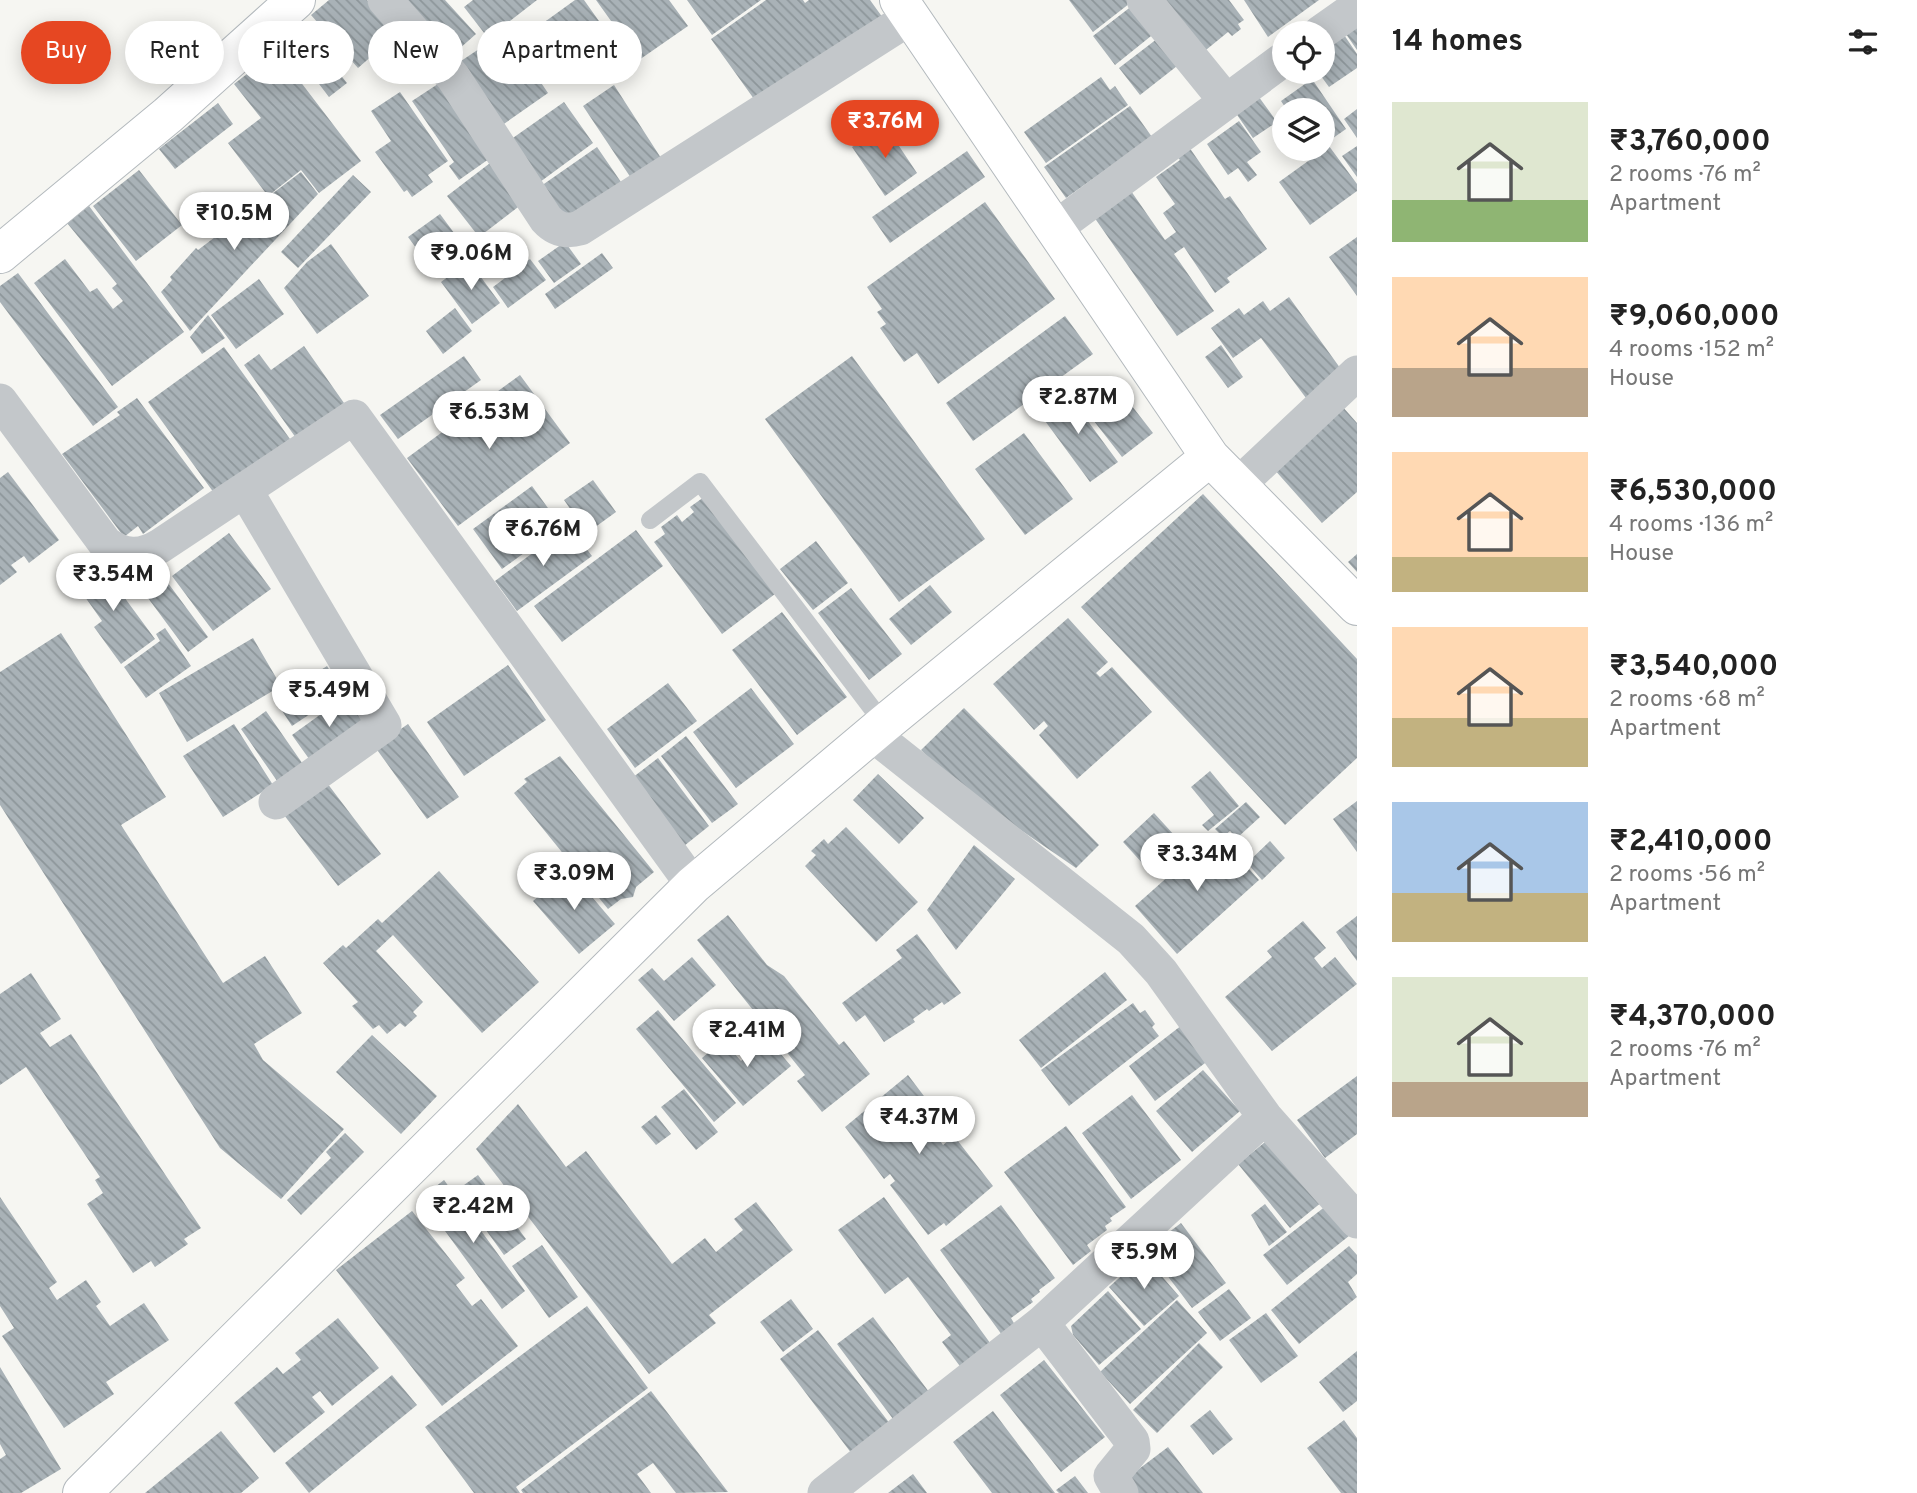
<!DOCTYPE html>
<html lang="en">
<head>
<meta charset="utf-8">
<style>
  :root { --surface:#fff; --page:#f6f6f6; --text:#222; --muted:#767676; --accent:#e64722 }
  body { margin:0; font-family:Overpass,sans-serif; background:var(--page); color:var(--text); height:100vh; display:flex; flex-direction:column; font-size:26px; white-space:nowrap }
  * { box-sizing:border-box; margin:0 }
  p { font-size:23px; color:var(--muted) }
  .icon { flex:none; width:38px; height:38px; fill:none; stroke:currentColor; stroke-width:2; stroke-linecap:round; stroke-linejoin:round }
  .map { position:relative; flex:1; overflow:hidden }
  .side { display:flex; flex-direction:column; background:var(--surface); width:560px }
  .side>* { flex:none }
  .hud { position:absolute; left:21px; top:21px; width:665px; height:63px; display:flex; gap:14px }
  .buttons { position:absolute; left:1272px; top:21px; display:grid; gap:14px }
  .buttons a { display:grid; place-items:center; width:63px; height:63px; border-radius:50%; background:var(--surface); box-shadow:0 4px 18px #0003; font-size:35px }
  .price { position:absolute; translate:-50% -60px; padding:0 16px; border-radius:24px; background:#fff; color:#222; font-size:23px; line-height:46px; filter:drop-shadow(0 2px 4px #0008) }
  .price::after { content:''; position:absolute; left:50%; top:42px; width:21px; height:16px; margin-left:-10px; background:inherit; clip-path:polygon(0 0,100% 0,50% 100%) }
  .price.on { background:var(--accent); color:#fff }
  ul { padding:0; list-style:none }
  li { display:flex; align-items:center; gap:21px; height:175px; padding:0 35px }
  li span { display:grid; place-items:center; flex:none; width:196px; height:140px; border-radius:0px; color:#555 }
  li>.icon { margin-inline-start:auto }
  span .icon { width:84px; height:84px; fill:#fffc; stroke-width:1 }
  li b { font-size:30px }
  h2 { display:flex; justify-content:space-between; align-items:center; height:84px; padding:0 35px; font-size:30px }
  .chip { padding:0 24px; border-radius:32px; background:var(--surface); box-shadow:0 4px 18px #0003; font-size:24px; line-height:63px }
  .chip.on { background:var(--accent); color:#fff }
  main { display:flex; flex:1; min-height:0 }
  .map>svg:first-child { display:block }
</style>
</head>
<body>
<main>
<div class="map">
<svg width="1357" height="1493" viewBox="0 0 1357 1493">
  <defs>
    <pattern id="building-back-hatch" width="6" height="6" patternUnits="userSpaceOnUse" patternTransform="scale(1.75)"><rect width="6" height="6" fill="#a9b2b7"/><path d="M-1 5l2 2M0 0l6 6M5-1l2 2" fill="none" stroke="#8d969a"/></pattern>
  </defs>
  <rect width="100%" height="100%" fill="#f6f6f2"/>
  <path fill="url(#building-back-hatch)" d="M329,0H367L397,34L358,68L311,15Z
    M396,0H445L476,34L450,57Z
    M473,0H537L488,38L464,7Z
    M575,0H584L621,52L578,82L539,26Z
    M596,0H669L688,26L639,60Z
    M687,0H761L712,35Z
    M766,0H803L805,3L809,0H870L883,18L759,106L711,39Z
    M1069,0H1134L1093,32Z
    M1158,0H1229L1244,20L1238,24L1241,29L1232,36L1228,32L1201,54Z
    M1244,0H1319L1268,37Z
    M1137,2L1161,28L1115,65L1093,36Z
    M1357,13V50L1339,24Z
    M1338,26L1357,54V68L1329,87L1318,72H1323V36Z
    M303,28L347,83L329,97L286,41Z
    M506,31L548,93L501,126L458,63Z
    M1166,32L1186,59L1140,95L1119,68Z
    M277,51L361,161L319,193L301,170L268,196L228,143L261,118L234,84Z
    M1101,77L1110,90L1115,86L1128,105L1046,163L1024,132Z
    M1312,79L1346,129L1323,145V110H1287L1281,101Z
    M444,80L496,154L459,180L449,166L454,162L412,101Z
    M614,85L661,158L631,178L583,106Z
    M400,92L448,161L428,175L433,182L412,197L407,190L404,192L375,152L391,141L371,111Z
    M1256,93L1277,122L1253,138L1233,109Z
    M564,102L593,143L540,182L510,140Z
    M218,103L233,124L175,169L159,149Z
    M1130,106L1152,137L1066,198L1044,167Z
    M1357,109V138L1344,119Z
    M1239,121L1261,152L1247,162L1257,175L1248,182L1238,168L1228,175L1207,144Z
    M885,125L917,173L885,196L852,147Z
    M1329,146L1357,184V191L1310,225L1279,182Z
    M1357,146V177L1342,156Z
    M597,147L621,182L564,221L541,186Z
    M1189,147L1225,199L1230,196L1267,249L1227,278L1230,282L1215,293L1184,247L1174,254L1214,311L1177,336L1094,217L1131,191L1165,240L1176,232L1163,213L1175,204L1156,177L1180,160L1176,155Z
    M967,151L985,177L890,243L872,217Z
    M494,160L526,201L479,237L447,196Z
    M139,170L182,225L136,261L93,206Z
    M301,172L318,194L190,331L161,292L172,280L170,277L196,248L198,250Z
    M353,175L371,192L298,268L281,252Z
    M985,202L1055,299L938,384L917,353L904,362L880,328L886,324L877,312L882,309L867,287Z
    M89,206L184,332L112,386L34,283L65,259L90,292L97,288L113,309L123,301L112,288L117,284L67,223Z
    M440,214L469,253L437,276L408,237Z
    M1357,237V296L1329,257Z
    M565,242L581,264L554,283L538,261Z
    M331,244L369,296L317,334L284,288L307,262Z
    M602,253L613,268L555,309L545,294Z
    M530,259L546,280L508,308L493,287Z
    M469,261L500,303L472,324L441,282Z
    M18,273L118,407L93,426L0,302V286Z
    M259,279L284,314L236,349L211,315Z
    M1289,297L1343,372L1306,398L1261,338L1233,358L1211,328L1239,308L1244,315L1263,301L1270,311Z
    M455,308L472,331L443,354L426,331Z
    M208,315L225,338L202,354L190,337Z
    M1065,316L1093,354L973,441L946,403Z
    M1221,345L1243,377L1228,388L1205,357Z
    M304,346L344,403L296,438L244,365L259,354L271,370Z
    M224,347L290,439L214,493L148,402Z
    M464,356L481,380L398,439L380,415Z
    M852,356L985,539L899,602L765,419Z
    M520,375L570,443L458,526L407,458Z
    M1114,383L1153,433L1122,457L1083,407Z
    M1065,390L1118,462L1090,482L1037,410Z
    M137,398L204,488L143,534L138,526L124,537L62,454L120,415L117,412Z
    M1342,406L1357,423V492L1322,523L1273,468Z
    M1024,433L1073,499L1025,535L975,469Z
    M8,472L59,540L29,563L24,556L11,565L17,572L0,585V478Z
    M593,480L616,512L587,533L564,500Z
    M532,486L561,526L502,569L473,529Z
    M1203,494L1357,659V758L1285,825L1081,607Z
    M704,497L775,594L722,634L654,542L665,534L661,527L677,515L682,522L694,512L690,507Z
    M569,526L592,556L517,611L495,581Z
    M636,530L663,566L562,642L534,606Z
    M229,533L271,589L213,631L172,576Z
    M816,541L848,583L813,610L780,569Z
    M1357,554V572L1348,562Z
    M96,559L155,639L121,664L94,627L102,621L71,577Z
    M165,579L208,637L188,652L145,594Z
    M930,585L952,612L911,645L889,619Z
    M851,588L902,654L869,680L818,613Z
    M782,612L847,697L797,735L732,650Z
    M1068,618L1108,662L1096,673L1100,677L1112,667L1152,712L1077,779L1039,735L1048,726L1044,721L1034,730L993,684Z
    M165,628L191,666L146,698L124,667L160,641L156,634Z
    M61,633L166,797L121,825L223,983L265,956L302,1013L254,1044L263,1060L344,1129L281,1199L220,1148L0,805V672Z
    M253,638L281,686L187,742L159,693Z
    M508,665L546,720L464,776L427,722Z
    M327,666L343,692L292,726L275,700Z
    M668,683L697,721L635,768L607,729Z
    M751,688L794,744L736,788L693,732Z
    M346,696L367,724L312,763L292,735Z
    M964,708L1099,845L1076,868L955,785L921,750Z
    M266,711L307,770L282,788L241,729Z
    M234,724L273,785L223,817L183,756Z
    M408,724L459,797L427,819L375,747Z
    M686,736L738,804L712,823L661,756Z
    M560,756L654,872L636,887L633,897L621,899L608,909L514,793L527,782L524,779Z
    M658,758L709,826L684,846L632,778Z
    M1210,771L1239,806L1208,831L1202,825L1214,815L1191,787Z
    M878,774L924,818L899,844L853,800Z
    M324,779L381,854L338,886L281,811Z
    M1357,801V852L1333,819Z
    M1246,802L1260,817L1237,838L1230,831L1223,837L1215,829Z
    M1154,813L1186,848L1155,877L1123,842Z
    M846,827L918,902L876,942L805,866L816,855L811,851L824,839L828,844Z
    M1217,833L1259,880L1177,954L1135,906Z
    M1270,841L1285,858L1262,880L1247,863Z
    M974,845L1015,879L956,950L927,910Z
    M569,870L615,924L579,954L533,901Z
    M439,871L539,982L482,1033L393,935L376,951L423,1002L413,1012L417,1016L405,1027L400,1023L387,1034L379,1025L373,1029L352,1006L358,1002L323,963L343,945L346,948L378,919L382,923Z
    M728,915L767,965L784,976L839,1045L844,1041L870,1074L822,1112L797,1081L805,1075L697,940Z
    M1357,916V961L1336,932Z
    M1303,921L1326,948L1314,958L1322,968L1335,957L1357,984L1272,1051L1225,997L1272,957L1267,951Z
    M917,934L961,993L944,1005L942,1002L929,1011L927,1009L913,1019L915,1022L884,1042L865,1015L856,1022L842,1003L902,958L896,950Z
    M692,957L716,985L674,1021L638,980L652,968L664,981Z
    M1105,972L1127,1000L1041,1068L1019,1040Z
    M31,973L61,1019L40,1033L50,1047L71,1034L201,1228L184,1239L188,1244L155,1267L151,1261L133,1273L87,1204L103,1193L95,1180L100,1177L26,1067L0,1085V994Z
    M1133,1003L1140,1013L1145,1010L1155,1024L1152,1027L1159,1036L1069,1106L1041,1070Z
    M658,1010L736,1103L714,1122L636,1029Z
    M1182,1025L1209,1060L1155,1101L1129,1066Z
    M372,1035L437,1096L401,1134L336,1072Z
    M768,1039L791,1066L743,1106L702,1058L723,1040L741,1061Z
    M1203,1070L1240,1111L1192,1152L1156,1111Z
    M908,1075L949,1129L938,1138L943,1145L954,1136L993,1186L946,1226L944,1223L928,1235L890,1185L895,1181L890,1174L884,1179L845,1127Z
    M1357,1076V1134L1325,1158L1297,1120Z
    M684,1089L718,1132L696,1150L661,1107Z
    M1132,1095L1181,1160L1131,1199L1082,1133Z
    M518,1104L566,1167L586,1151L672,1264L705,1238L716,1252L743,1230L734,1219L756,1202L793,1250L709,1315L716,1323L649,1374L476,1149Z
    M656,1115L671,1134L656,1145L641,1127Z
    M1066,1126L1126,1207L1110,1218L1112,1221L1105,1226L1107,1230L1087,1245L1091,1251L1073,1265L1004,1172Z
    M345,1133L364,1152L301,1215L287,1200L331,1158L326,1152Z
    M1270,1138L1322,1202L1290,1228L1238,1164Z
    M478,1175L526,1239L504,1255L457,1190Z
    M444,1180L525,1291L502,1309L421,1198Z
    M0,1197L57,1282L49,1288L57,1300L86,1280L101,1302L96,1306L110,1326L144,1303L169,1340L106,1382L114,1394L64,1428L2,1336L14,1328L0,1306Z
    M884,1197L993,1347L962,1369L942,1342L951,1335L908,1277L885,1294L838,1230Z
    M1331,1202L1354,1232L1287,1285L1263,1255Z
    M1265,1204L1287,1232L1269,1246L1251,1215Z
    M1001,1205L1055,1278L1039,1290L1040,1292L1031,1299L1033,1302L1011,1318L1015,1325L1002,1335L940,1250Z
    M412,1211L465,1278L456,1285L472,1306L481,1299L518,1346L442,1406L336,1270Z
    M1181,1223L1226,1283L1192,1308L1147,1249Z
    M542,1245L578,1297L549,1318L512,1266Z
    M1349,1246L1357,1255V1274L1348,1282L1357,1297L1299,1344L1271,1310Z
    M1144,1256L1179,1296L1144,1326L1109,1287Z
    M1229,1289L1251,1318L1220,1341L1198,1312Z
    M1108,1291L1141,1329L1099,1365L1073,1335L1071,1326Z
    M791,1299L813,1329L783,1352L760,1322Z
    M1177,1300L1207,1333L1130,1404L1100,1372Z
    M587,1306L648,1388L516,1487L520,1493H474L425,1427Z
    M1266,1313L1298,1356L1261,1383L1229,1340Z
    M873,1317L935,1400L899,1427L837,1344Z
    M338,1318L379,1368L332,1406L320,1391L312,1397L325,1412L274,1453L234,1403L277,1367L283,1374L301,1360L295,1353Z
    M818,1330L894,1429L855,1458L780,1359Z
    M1199,1343L1223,1367L1157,1433L1133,1410Z
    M1357,1351V1401L1343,1412L1319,1382Z
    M1044,1360L1105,1437L1061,1472L1000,1395Z
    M0,1367L61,1469L21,1493H0V1459L6,1455L0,1444Z
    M392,1375L417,1405L309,1493L285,1463Z
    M651,1391L728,1492L676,1493L653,1463L637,1474L651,1493H523L521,1490Z
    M1210,1410L1233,1439L1213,1455L1190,1426Z
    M993,1411L1055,1493H992L953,1442Z
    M1344,1420L1357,1438V1493H1341L1307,1448Z
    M221,1431L259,1478L241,1493H145Z
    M1168,1447L1203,1493H1132L1123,1481Z
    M913,1474L927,1493H888Z
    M1075,1476L1088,1493H1059L1056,1490Z"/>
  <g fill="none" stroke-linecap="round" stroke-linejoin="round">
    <g stroke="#b3b9bd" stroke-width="40">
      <path id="secondary" d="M899,0L1210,457L1357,606
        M0,254L168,115L296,0
        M82,1493L693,885L884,724L1210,457"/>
    </g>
    <path stroke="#c3c7ca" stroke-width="18" d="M650,520L700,482L884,724"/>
    <path stroke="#c3c7ca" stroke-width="35" d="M385,0L453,77L546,219C556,230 566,232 580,228L911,17
      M1144,0L1226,101
      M1320,33L1357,7
      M1054,229L1284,59
      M0,401L105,543C124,557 140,558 160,546L354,417L693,885
      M1238,485L1357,373
      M245,490L384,725L276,802
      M872,734L1131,939L1161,972L1265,1117L1357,1221
      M1042,1323L1132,1441L1133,1449L1111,1476L1121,1493
      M825,1493L1042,1323L1265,1117"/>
    <use href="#secondary" stroke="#fff" stroke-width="38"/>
  </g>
</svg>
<div class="buttons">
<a><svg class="icon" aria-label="locate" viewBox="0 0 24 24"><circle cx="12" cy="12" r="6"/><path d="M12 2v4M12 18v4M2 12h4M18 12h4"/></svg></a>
<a><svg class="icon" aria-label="layers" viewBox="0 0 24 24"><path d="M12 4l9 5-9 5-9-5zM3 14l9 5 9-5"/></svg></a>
</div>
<b class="price on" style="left:885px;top:160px">₹3.76M</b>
<b class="price" style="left:234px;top:252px">₹10.5M</b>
<b class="price" style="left:471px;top:292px">₹9.06M</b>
<b class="price" style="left:1078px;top:436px">₹2.87M</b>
<b class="price" style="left:489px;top:451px">₹6.53M</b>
<b class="price" style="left:543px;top:568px">₹6.76M</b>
<b class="price" style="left:113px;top:613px">₹3.54M</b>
<b class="price" style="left:329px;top:729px">₹5.49M</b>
<b class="price" style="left:1197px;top:893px">₹3.34M</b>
<b class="price" style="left:574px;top:912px">₹3.09M</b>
<b class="price" style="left:747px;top:1069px">₹2.41M</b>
<b class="price" style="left:919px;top:1156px">₹4.37M</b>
<b class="price" style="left:473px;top:1245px">₹2.42M</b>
<b class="price" style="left:1144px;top:1291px">₹5.9M</b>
<div class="hud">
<a class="chip on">Buy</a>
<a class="chip">Rent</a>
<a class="chip">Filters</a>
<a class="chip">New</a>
<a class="chip">Apartment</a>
</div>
</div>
<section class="side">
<h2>14 homes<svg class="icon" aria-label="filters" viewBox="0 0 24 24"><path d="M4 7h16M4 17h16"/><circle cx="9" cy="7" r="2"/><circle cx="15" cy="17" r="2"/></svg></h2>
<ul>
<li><span style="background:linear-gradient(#dfe7d0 70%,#8fb573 0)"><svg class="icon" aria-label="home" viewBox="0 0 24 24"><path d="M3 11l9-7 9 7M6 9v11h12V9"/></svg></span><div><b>₹3,760,000</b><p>2 rooms · 76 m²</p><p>Apartment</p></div></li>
<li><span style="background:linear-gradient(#ffd9b3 65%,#b9a48a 0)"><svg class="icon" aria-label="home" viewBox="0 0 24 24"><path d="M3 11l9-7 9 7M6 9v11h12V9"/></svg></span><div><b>₹9,060,000</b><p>4 rooms · 152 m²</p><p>House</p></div></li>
<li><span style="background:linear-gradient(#ffd9b3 75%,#c2b280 0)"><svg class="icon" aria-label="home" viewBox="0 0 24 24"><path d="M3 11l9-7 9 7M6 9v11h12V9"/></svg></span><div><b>₹6,530,000</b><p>4 rooms · 136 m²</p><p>House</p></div></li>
<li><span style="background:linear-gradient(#ffd9b3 65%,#c2b280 0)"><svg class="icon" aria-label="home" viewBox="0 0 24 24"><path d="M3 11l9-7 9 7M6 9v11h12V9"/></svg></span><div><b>₹3,540,000</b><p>2 rooms · 68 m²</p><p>Apartment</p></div></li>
<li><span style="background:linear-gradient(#a9c7e8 65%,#c2b280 0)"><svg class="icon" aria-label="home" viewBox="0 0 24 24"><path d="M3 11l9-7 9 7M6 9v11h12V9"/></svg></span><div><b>₹2,410,000</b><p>2 rooms · 56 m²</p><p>Apartment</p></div></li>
<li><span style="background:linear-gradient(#dfe7d0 75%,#b9a48a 0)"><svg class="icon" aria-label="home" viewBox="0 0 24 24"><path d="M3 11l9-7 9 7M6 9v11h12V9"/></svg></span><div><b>₹4,370,000</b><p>2 rooms · 76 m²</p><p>Apartment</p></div></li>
</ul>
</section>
</main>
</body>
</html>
